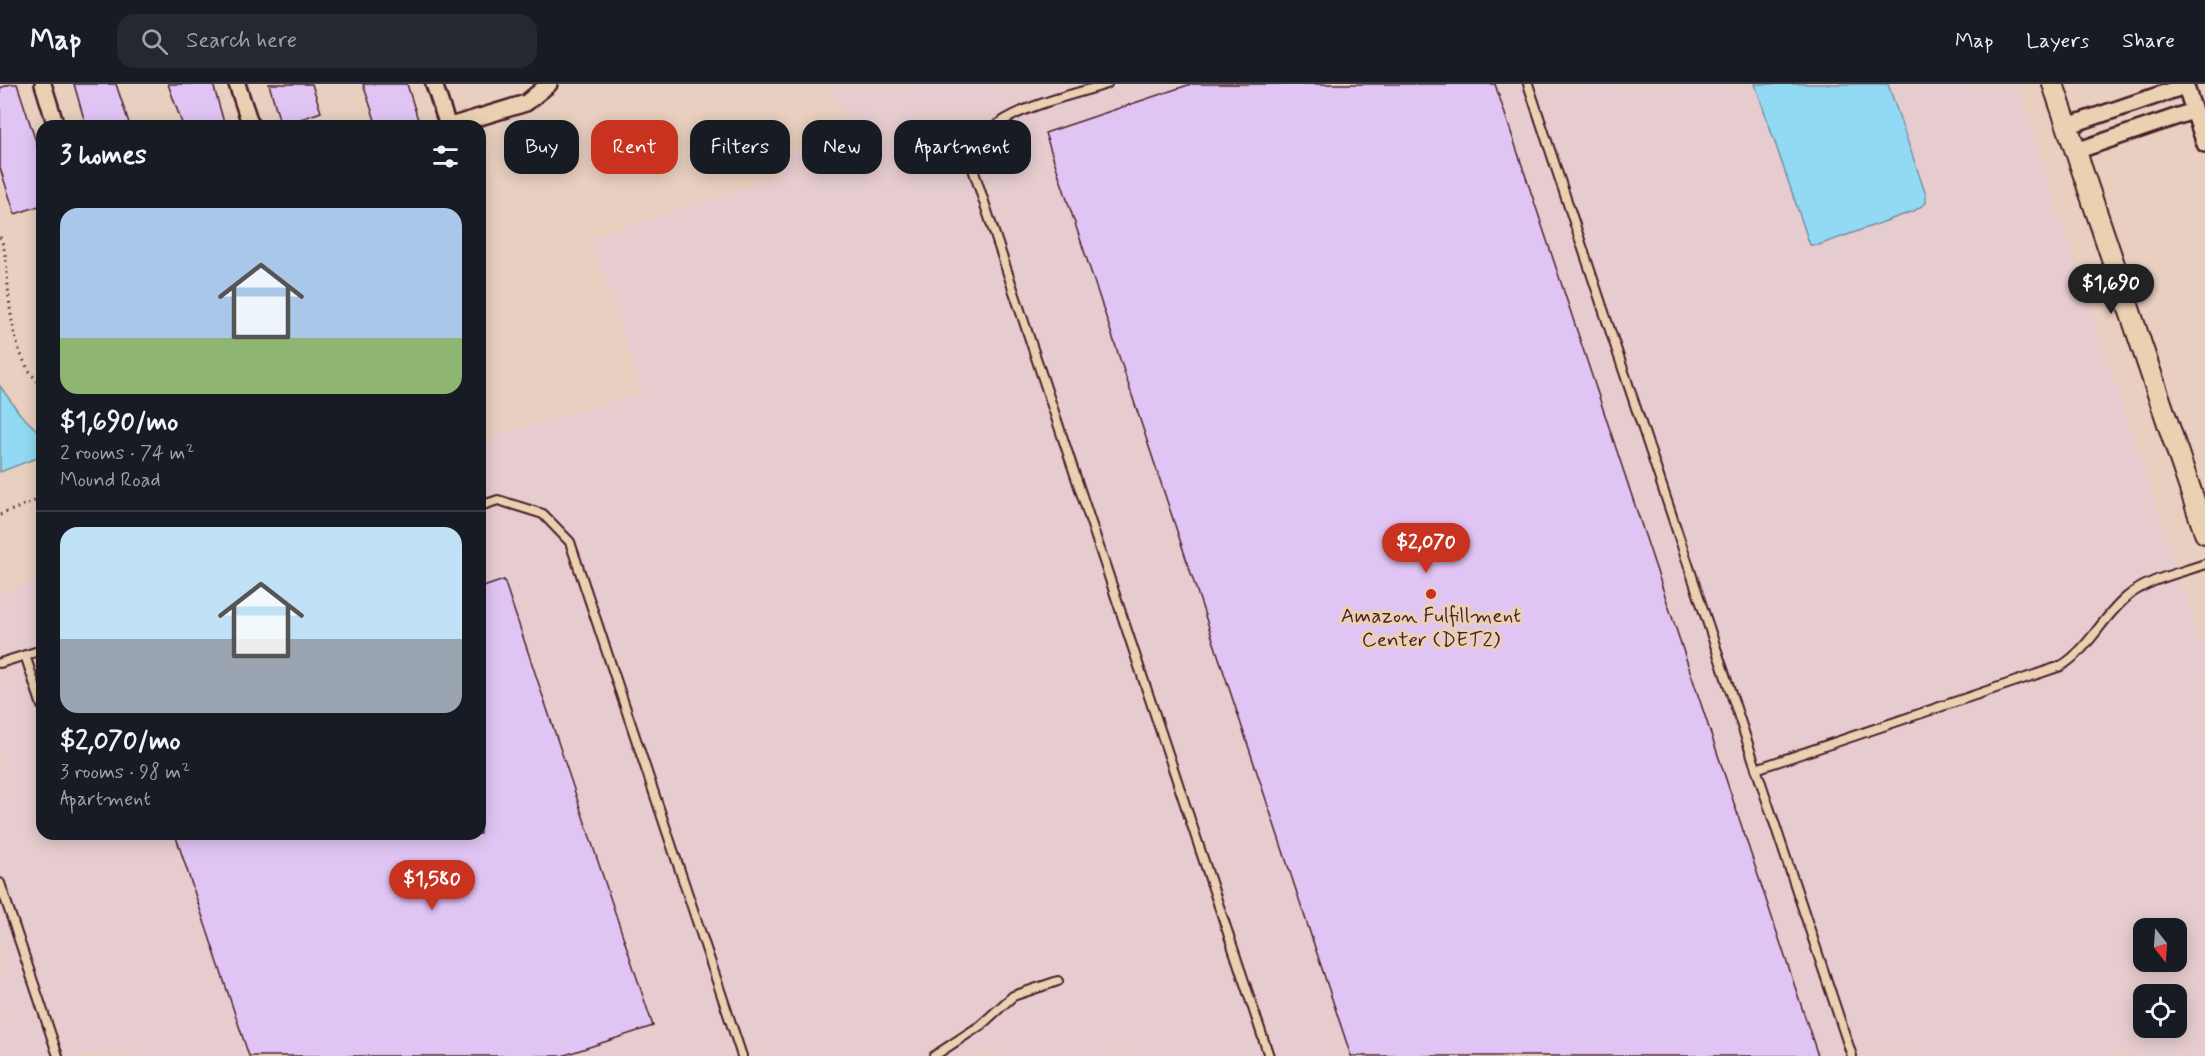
<!DOCTYPE html>
<html lang="en">
<head>
<meta charset="utf-8">
<style>
  :root { --surface:#171b24; --page:#242831; --text:#f1f3f6; --muted:#9ea1a6; --line:#363941; --accent:#c8321e }
  body { margin:0; font-family:Mynerve,sans-serif; background:var(--page); color:var(--text); height:100vh; display:flex; flex-direction:column; font-size:22px; white-space:nowrap }
  * { box-sizing:border-box; margin:0 }
  p { font-size:20px; color:var(--muted) }
  .icon { flex:none; width:33px; height:33px; fill:none; stroke:currentColor; stroke-width:2; stroke-linecap:round; stroke-linejoin:round }
  .map { position:relative; flex:1; overflow:hidden }
  .panel { position:absolute; left:36px; top:36px; width:450px; height:720px; display:flex; flex-direction:column; background:var(--surface); border-radius:18px; box-shadow:0 3px 15px #0003 }
  .panel>* { flex:none }
  .banner { position:absolute; left:504px; top:36px; width:570px; height:54px; display:flex; gap:12px }
  .needle { width:39px; rotate:163deg }
  .tools { position:absolute; left:2133px; top:834px; display:grid; gap:12px }
  .tools a { display:grid; place-items:center; width:54px; height:54px; border-radius:12px; background:var(--surface); box-shadow:0 3px 15px #0003; font-size:30px }
  .price { position:absolute; translate:-50% -51px; padding:0 14px; border-radius:21px; background:var(--accent); color:#fff; font-size:20px; line-height:39px; filter:drop-shadow(0 2px 3px #0008) }
  .price::after { content:''; position:absolute; left:50%; top:36px; width:18px; height:14px; margin-left:-9px; background:inherit; clip-path:polygon(0 0,100% 0,50% 100%) }
  .price.selected { background:#222; color:#fff }
  ul { padding:0; list-style:none }
  li { display:grid; align-content:center; gap:12px; height:318px; padding:0 24px }
  li+li { border-top:2px solid var(--line) }
  li span { display:grid; place-items:center; height:186px; border-radius:18px; color:#555 }
  li>.icon { margin-inline-start:auto }
  span .icon { width:108px; height:108px; fill:#fffc; stroke-width:1 }
  li b { font-size:26px }
  h2 { display:flex; justify-content:space-between; align-items:center; height:72px; padding:0 24px; font-size:26px }
  .chip { padding:0 21px; border-radius:18px; background:var(--surface); box-shadow:0 3px 15px #0003; font-size:21px; line-height:54px }
  .chip.selected { background:var(--accent); color:#fff }
  header { display:flex; align-items:center; gap:36px; box-sizing:border-box; height:84px; padding:0 30px; background:var(--surface); border-bottom:2px solid var(--line) }
  header strong { font-size:28px }
  nav { display:flex; gap:33px; margin-inline-start:auto; font-size:21px }
  .search { width:420px; height:54px; background:var(--page); display:flex; align-items:center; gap:15px; box-sizing:border-box; padding:0 21px; border-radius:18px; color:var(--muted); font-size:22px }
  .map>svg:first-child { display:block }
</style>
</head>
<body>
<header>
<strong>Map</strong>
<div class="search"><svg class="icon" aria-label="search" viewBox="0 0 24 24"><circle cx="10" cy="10" r="6"/><path d="M15 15l6 6"/></svg>Search here</div>
<nav><a>Map</a><a>Layers</a><a>Share</a></nav>
</header>
<div class="map">
<svg width="2205" height="972" viewBox="0 0 2205 972">
  <rect width="100%" height="100%" fill="#e8cfbf"/>
  <filter id="ink" filterUnits="userSpaceOnUse"><feTurbulence type="fractalNoise" baseFrequency=".0167" numOctaves="2"/><feDisplacementMap in="SourceGraphic" scale="12" xChannelSelector="R" yChannelSelector="G"/><feConvolveMatrix kernelMatrix="1 2 1 2 8 2 1 2 1" color-interpolation-filters="sRGB"/></filter>
  <g filter="url(#ink)">
    <path fill="#e6cccf" fill-rule="evenodd" d="M832,0H2017L2205,570V972H0V509L42,495V750H480V356L643,308L591,154L781,92L778,79L844,37ZM2144,844H2176V878H2144ZM2144,910H2176V944H2144Z"/>
    <path fill="#92daf4" stroke="#758fa4" stroke-width="1.5" d="M1755,0H1888L1926,111V119L1914,127L1819,161H1810Z
      M0,302L20,330L42,351V372L0,388Z"/>
    <path fill="#e0c5f4" stroke="#4a1f2b" stroke-width="1.5" d="M10,0H17L42,76V121L15,130L0,84V4Z
      M74,0H116L130,42H86Z
      M168,0H213L225,42H183Z
      M269,0H312L321,28L281,42Z
      M363,0H407L420,42H377Z
      M1191,0H1495L1818,972H1351L1045,49Z
      M504,496L653,942L562,972H249L175,750H480V504Z"/>
    <g fill="none" stroke-linecap="round" stroke-linejoin="round">
      <g stroke="#4a1f2b" stroke-width="12">
        <path id="service" d="M1107,0C1061,15 991,25 969,73L1269,972
          M1528,0L1852,972
          M480,422L498,416L543,430L570,458L742,972
          M25,571L42,622
          M0,579L42,566
          M1756,685L2061,582C2090,564 2102,533 2128,512C2148,495 2180,489 2205,480
          M0,799L58,972
          M934,972L981,941L1013,912L1058,897"/>
      </g>
      <g stroke="#4a1f2b" stroke-width="20">
        <path id="minor" d="M43,0L56,42
          M237,0L251,42
          M434,0L448,42
          M2185,0L2205,60
          M450,42L526,19L549,0
          M2067,42L2185,2
          M2076,67L2193,27"/>
      </g>
      <g stroke="#4a1f2b" stroke-width="24">
        <path id="tertiary" d="M2053,0L2205,449"/>
      </g>
      <path stroke="#4a1f2b" stroke-width="3" stroke-dasharray="1.5 4.5" stroke-linecap="butt" d="M0,153C5,163 6,177 7,189C10,227 12,274 42,302
        M0,431L42,414"/>
      <use href="#service" stroke="#ead1b2" stroke-width="8"/>
      <use href="#minor" stroke="#ead1b2" stroke-width="15"/>
      <use href="#tertiary" stroke="#ead1b2" stroke-width="20"/>
    </g>
  </g>
  <circle fill="#c8321e" stroke="#ead1b2" stroke-width="2" cx="1431" cy="510" r="6"/>
  <g text-anchor="middle" dominant-baseline="central" stroke-width="6" stroke-linejoin="round" paint-order="stroke">
    <g font-size="21" fill="#4a1f2b" stroke="#ead1b2">
      <text x="1431" y="532">Amazon Fulfillment<tspan x="1431" dy="24">Center (DET2)</tspan></text>
    </g>
  </g>
</svg>
<div class="tools">
<a><svg class="needle" viewBox="-14 -14 28 28"><path d="M0-13l5 13h-10z" fill="#e53935"/><path d="M0 13l5-13h-10z" fill="#9ea1a6"/></svg></a>
<a><svg class="icon" aria-label="locate" viewBox="0 0 24 24"><circle cx="12" cy="12" r="6"/><path d="M12 2v4M12 18v4M2 12h4M18 12h4"/></svg></a>
</div>
<b class="price selected" style="left:2111px;top:231px">$1,690</b>
<b class="price" style="left:1426px;top:490px">$2,070</b>
<b class="price" style="left:432px;top:827px">$1,580</b>
<div class="banner">
<a class="chip">Buy</a>
<a class="chip selected">Rent</a>
<a class="chip">Filters</a>
<a class="chip">New</a>
<a class="chip">Apartment</a>
</div>
<section class="panel">
<h2>3 homes<svg class="icon" aria-label="filters" viewBox="0 0 24 24"><path d="M4 7h16M4 17h16"/><circle cx="9" cy="7" r="2"/><circle cx="15" cy="17" r="2"/></svg></h2>
<ul>
<li><span style="background:linear-gradient(#a9c7e8 70%,#8fb573 0)"><svg class="icon" aria-label="home" viewBox="0 0 24 24"><path d="M3 11l9-7 9 7M6 9v11h12V9"/></svg></span><div><b>$1,690/mo</b><p>2 rooms · 74 m²</p><p>Mound Road</p></div></li>
<li><span style="background:linear-gradient(#bfe0f5 60%,#9aa5b1 0)"><svg class="icon" aria-label="home" viewBox="0 0 24 24"><path d="M3 11l9-7 9 7M6 9v11h12V9"/></svg></span><div><b>$2,070/mo</b><p>3 rooms · 98 m²</p><p>Apartment</p></div></li>
</ul>
</section>
</div>
</body>
</html>
